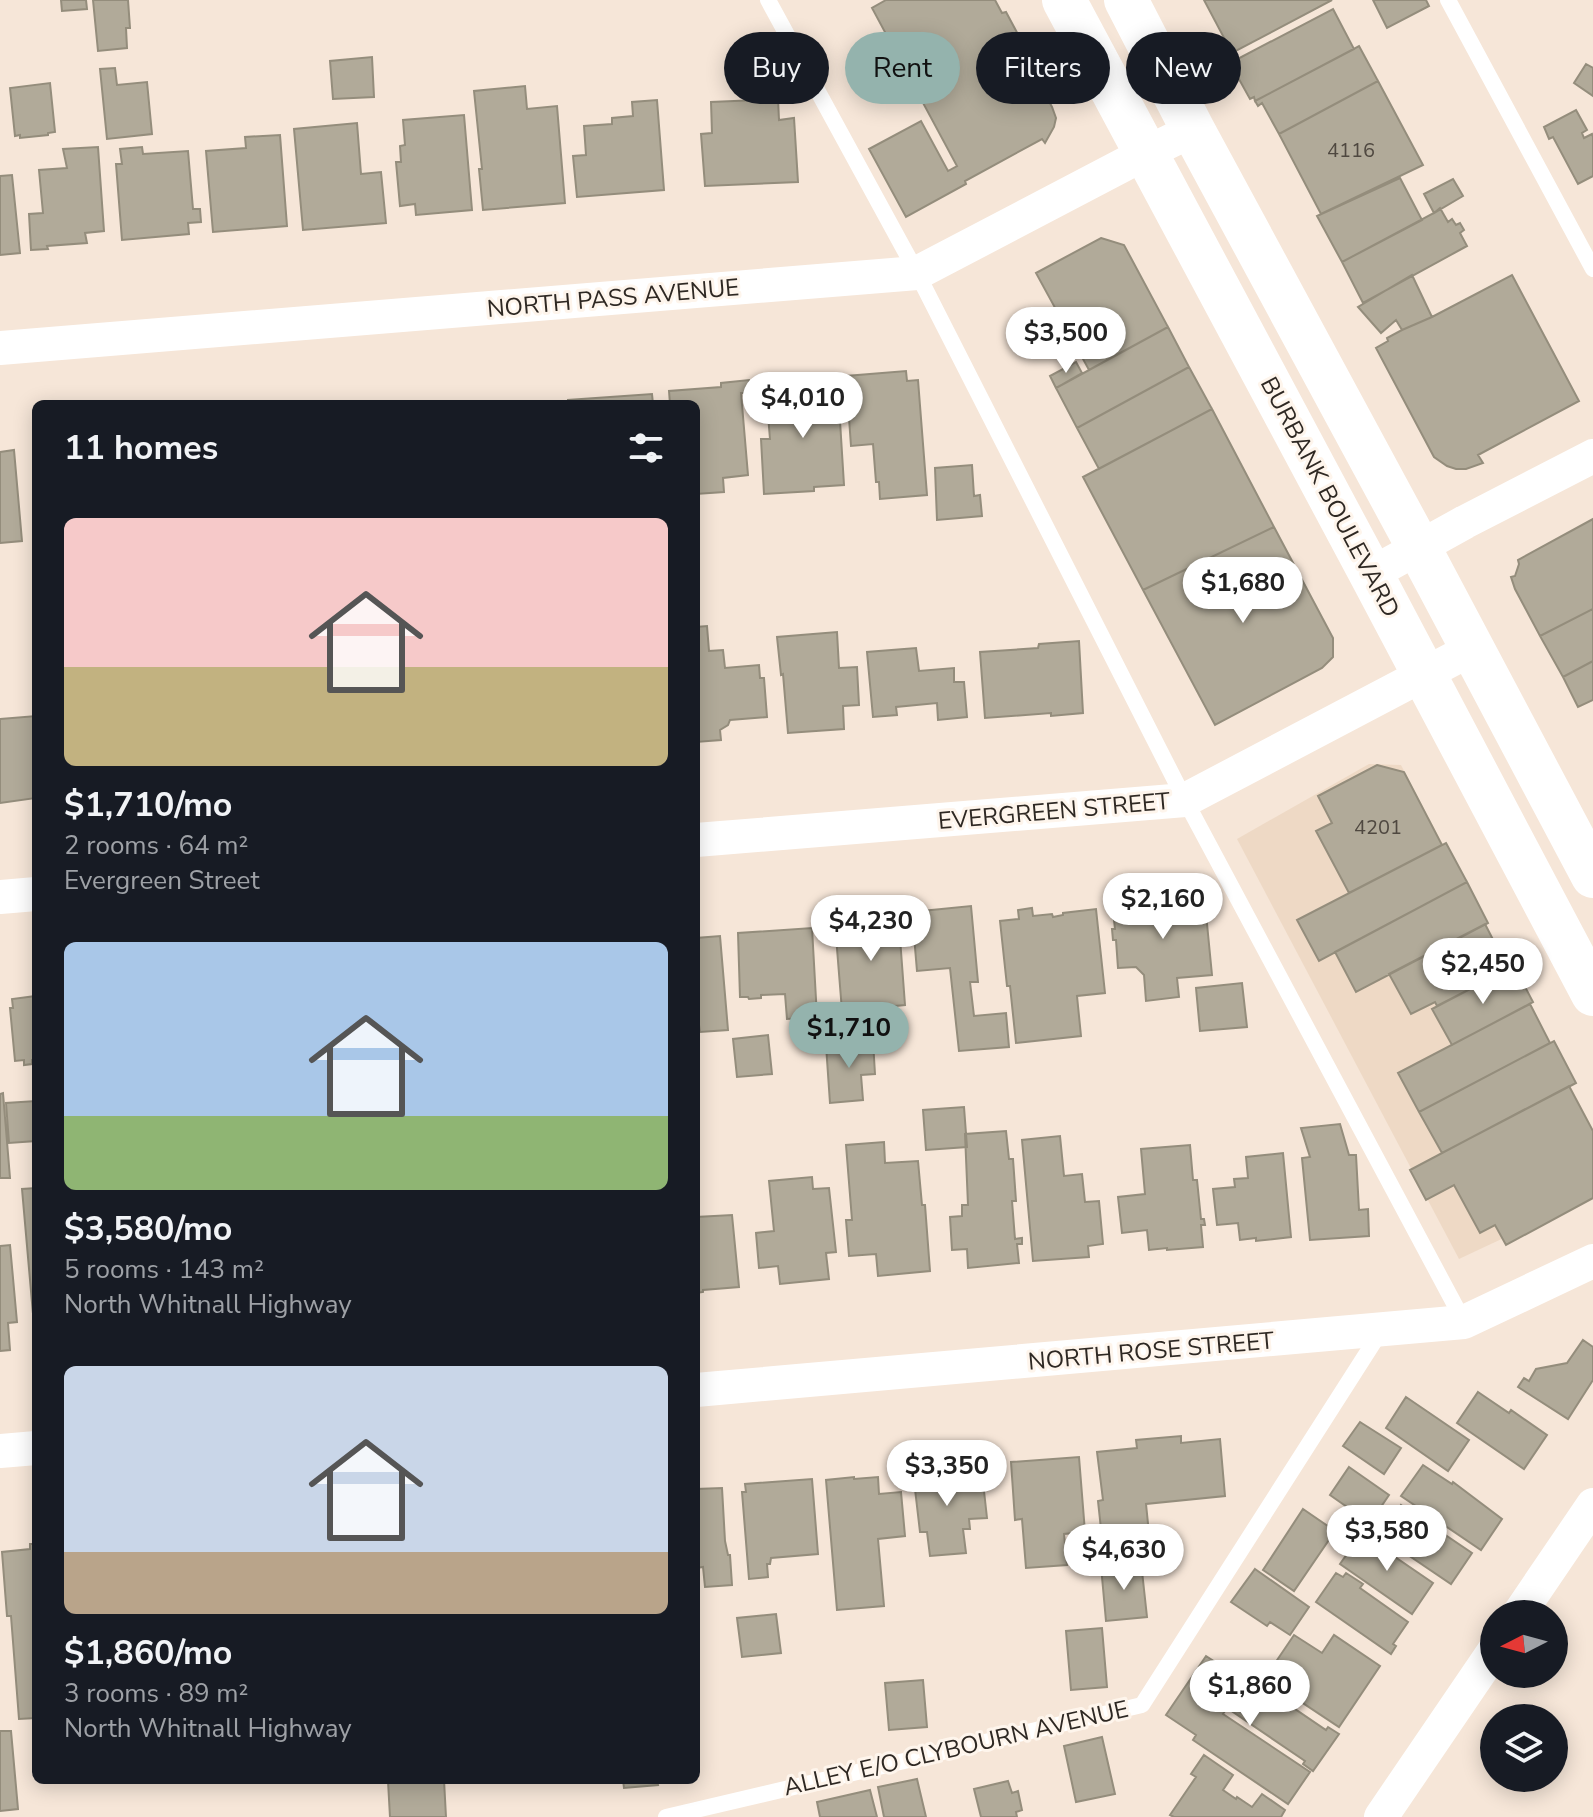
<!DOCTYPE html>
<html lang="en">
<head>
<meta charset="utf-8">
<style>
  :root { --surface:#171b24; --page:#20242c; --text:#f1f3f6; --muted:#9ea1a6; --accent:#94b3ad }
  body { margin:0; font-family:"Nunito Sans",sans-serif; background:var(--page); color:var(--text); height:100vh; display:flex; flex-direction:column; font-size:30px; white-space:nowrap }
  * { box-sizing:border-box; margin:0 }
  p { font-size:26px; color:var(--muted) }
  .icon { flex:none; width:44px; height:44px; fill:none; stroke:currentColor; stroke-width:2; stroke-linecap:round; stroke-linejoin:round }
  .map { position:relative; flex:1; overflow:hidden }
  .details { position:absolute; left:32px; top:400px; width:668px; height:1384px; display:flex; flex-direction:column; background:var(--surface); border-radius:12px; box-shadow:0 4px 20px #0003 }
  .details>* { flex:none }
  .hud { position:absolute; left:724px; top:32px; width:748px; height:72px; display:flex; gap:16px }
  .needle { width:52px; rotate:264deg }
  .buttons { position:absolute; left:1480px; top:1600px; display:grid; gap:16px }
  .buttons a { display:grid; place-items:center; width:88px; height:88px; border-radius:50%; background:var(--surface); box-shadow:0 4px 20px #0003; font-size:40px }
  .price { position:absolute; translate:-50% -68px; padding:0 18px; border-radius:28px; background:#fff; color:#222; font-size:26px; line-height:52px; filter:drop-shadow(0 2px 4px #0008) }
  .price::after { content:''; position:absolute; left:50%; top:48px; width:24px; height:18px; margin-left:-12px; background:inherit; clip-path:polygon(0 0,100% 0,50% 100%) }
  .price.active { background:var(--accent); color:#111 }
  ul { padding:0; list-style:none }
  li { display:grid; align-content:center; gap:16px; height:424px; padding:0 32px }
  li span { display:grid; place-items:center; height:248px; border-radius:12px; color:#555 }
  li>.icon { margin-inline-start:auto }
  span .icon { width:144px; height:144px; fill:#fffc; stroke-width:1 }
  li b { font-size:34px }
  h2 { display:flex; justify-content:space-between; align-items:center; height:96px; padding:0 32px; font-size:34px }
  .tag { padding:0 28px; border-radius:36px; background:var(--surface); box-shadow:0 4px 20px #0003; font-size:28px; line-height:72px }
  .tag.active { background:var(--accent); color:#111 }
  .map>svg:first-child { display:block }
</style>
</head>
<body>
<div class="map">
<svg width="1593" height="1817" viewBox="0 0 1593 1817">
  <rect width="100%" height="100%" fill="#f6e6d8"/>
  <path fill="#eed9c5" d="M1369,764L1401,765L1593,1129V1196L1459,1259L1237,839Z"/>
  <path fill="#b1aa99" stroke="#948d7c" stroke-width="2" d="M61,0H86L87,9L62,11Z
    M93,0H128L130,28H126L127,48L98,51Z
    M886,0H995L1002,13L1006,12L1021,40L1017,42L1052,107L1056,118L1054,127L1045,143L1042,139L965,181L966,184L906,217L869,149L921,121L948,171L957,166L872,8Z
    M1204,0H1332L1232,53Z
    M1373,0H1426L1429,6L1387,28Z
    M1333,9L1354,49L1255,101L1254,97L1250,99L1230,63Z
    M1359,46L1378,81L1279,134L1262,103L1258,106L1255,101Z
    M372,57L374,97L333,99L330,61Z
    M1586,64L1593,68V96L1574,83Z
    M115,68L117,85L147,82L152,134L107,139L100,69Z
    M1378,81L1423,165L1321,214L1279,134Z
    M50,83L55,132L48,133V135L20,138V135L15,136L10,88Z
    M525,86L527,109L557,106L565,203L483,210L479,169H482L474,91Z
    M778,99L779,120L794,118L798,182L705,186L701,134L712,133L711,102Z
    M657,100L664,190L577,197L573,156L586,155L584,126L612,124V118L633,116L632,102Z
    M1576,110L1587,130L1582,133L1584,138L1592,134L1593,137V176L1578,184L1553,137L1549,139L1544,127Z
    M464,115L472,210L416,215L415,204L400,206L396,162H401L400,146L405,145L403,120Z
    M357,123L361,174L381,172L386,223L303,230L294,129Z
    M280,135L287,226L213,232L206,151L246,148L245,137Z
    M98,147L104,231L85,233L87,243L47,246L48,249L31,250L29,214L43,213L39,170L67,168L63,149Z
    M142,147L143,154L188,151L193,209H200L201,222L188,223L189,234L122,240L116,164H122L120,149Z
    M12,175L20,253L0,255V176Z
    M1400,178L1422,220L1342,262L1317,216Z
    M1453,179L1463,196L1434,213L1424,194Z
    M1440,208L1448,222L1452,219L1456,225L1460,223L1464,230L1460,233L1467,246L1363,303L1342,262L1434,213Z
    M1101,238L1124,245L1168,327L1089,370L1036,273Z
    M1412,275L1432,317L1402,330L1396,320L1381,333L1358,307Z
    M1512,275L1579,401L1478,455L1483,463L1466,469H1456L1447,466L1434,457L1376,348L1388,341L1387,338L1402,330L1432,317Z
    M1168,327L1189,367L1077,428L1056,388Z
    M1076,362L1082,373L1056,388L1050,376Z
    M1189,367L1212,409L1099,469L1077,428Z
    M906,371L907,381L918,380L927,495L880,499L879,482H876L873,444L851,446L846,376Z
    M829,374V379H832L835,414L840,421L844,485L814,487V491L764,494L761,439H770L768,415H765L764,404L767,403V401L779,400L778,391L789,390V384L805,383L806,388H811L813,375Z
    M749,380L750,393H741L748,475L723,478L724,492L696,494V404H670L669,391L721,387V383Z
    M652,394L653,404H568V400Z
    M1212,409L1274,527L1143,590L1083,477Z
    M14,450L22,541L0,543V452Z
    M972,465L974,496L980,495L982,516L937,520L935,468Z
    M1593,519V609L1540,636L1515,589L1511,577L1515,576L1519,564L1518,560Z
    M1274,527L1333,638V657L1322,668L1215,725L1143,590Z
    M1593,609V661L1563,677L1540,636Z
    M707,626L709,651L723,650L725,668L759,665L760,678H764L767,717L730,720L728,725L720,730L721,740L696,742V627Z
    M837,632L839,668L857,667L859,705L843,706L844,729L788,733L783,674L781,675L777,637Z
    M1079,641L1083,713L1051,716V713L985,718L980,652L1038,648L1039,644Z
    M916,648L919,671L954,668V682H964L967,717L938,720L937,703L896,707L897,715L873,717L867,652Z
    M1593,661V700L1578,707L1563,677Z
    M36,716V798L0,803V719Z
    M1377,765L1404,772L1442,845L1349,893L1316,831L1332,823L1318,796Z
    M1446,843L1467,882L1319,961L1297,920Z
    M1467,882L1488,923L1356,992L1335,952Z
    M1204,893L1212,975L1177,978L1179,997L1146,1001L1144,975L1136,967L1118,968L1116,940H1113L1112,929H1115L1112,902Z
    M971,906L978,982H970L974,1016L1006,1013L1009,1047L959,1051L950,968L917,971L912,912Z
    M1032,908L1033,916L1052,914L1053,917L1063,915V913L1096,909L1105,993L1077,996L1081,1036L1016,1043L1010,986H1007L1000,921L1019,919L1018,910Z
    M898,911L905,1005L842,1011L836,936L852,935L851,914Z
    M1485,924L1503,959L1498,961L1501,967L1469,984L1472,988L1437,1006L1435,1002L1411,1014L1389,974Z
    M812,928L817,1017L787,1019L785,994L761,995V998L749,999L748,997H740L738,933Z
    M720,936L728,1030L700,1032L698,1018H696V938Z
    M1514,966L1533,1002L1452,1045L1432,1009Z
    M1242,983L1247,1027L1200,1031L1196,988Z
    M36,996V1060H32V1064L24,1065V1060L15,1061L10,1008H13L12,999Z
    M1530,1004L1550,1043L1419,1112L1398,1073Z
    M768,1035L772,1074L737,1077L733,1039Z
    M873,1041L875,1074L861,1075L863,1100L830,1103L826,1045Z
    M1554,1041L1576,1083L1442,1153L1419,1112Z
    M1569,1086L1593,1131V1198L1506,1245L1495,1225L1480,1233L1454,1185L1426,1200L1410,1170Z
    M3,1093L10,1178H0V1094Z
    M36,1101V1141L9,1143L6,1103Z
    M964,1107L967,1147L926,1150L923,1110Z
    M1340,1124L1349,1155H1356L1359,1210L1368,1209L1369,1236L1310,1240L1302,1158L1310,1157L1301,1128Z
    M1006,1131L1009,1159H1013L1016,1201H1012L1015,1239L1022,1238V1244H1017L1019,1263L968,1268L967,1249L952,1250L950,1217L962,1216V1205H968L965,1134Z
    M1060,1136L1064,1176L1082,1174L1085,1202L1099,1201L1103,1244L1088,1246L1089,1257L1033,1261L1022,1140Z
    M884,1142L885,1163L918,1161L922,1205H925L930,1271L878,1276L876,1254L849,1256L846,1220H852L846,1145Z
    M1190,1145L1193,1180H1197L1201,1219H1204L1205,1225H1201L1203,1247L1167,1250V1248L1149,1250L1147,1230L1122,1233L1118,1197L1145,1194L1141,1149Z
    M1283,1153L1291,1237L1256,1241V1238L1240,1240L1238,1223L1217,1225L1213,1189L1235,1187L1234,1179L1248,1178L1246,1157Z
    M812,1177L813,1189L829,1188L836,1252L826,1253L829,1279L780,1284L778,1266L759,1268L756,1233L774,1231L769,1181Z
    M36,1188V1348L22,1189Z
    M732,1215L739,1287L703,1290V1292L696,1293V1217Z
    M10,1245L17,1322L8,1323L10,1350L0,1351V1246Z
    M1583,1340L1593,1347V1380L1568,1419L1518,1387L1524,1378L1529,1381L1536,1369L1567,1363Z
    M1478,1392L1509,1413L1511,1410L1547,1435L1524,1469L1457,1423Z
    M1406,1397L1469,1440L1448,1471L1386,1428Z
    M1360,1422L1401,1448L1384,1474L1343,1446Z
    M1181,1436V1443L1220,1439L1225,1496L1146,1504L1151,1553L1104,1557L1098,1501L1103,1500L1097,1452L1137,1448L1136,1440Z
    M1079,1457L1085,1532L1064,1534L1067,1565L1026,1568L1022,1519L1015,1520L1011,1462Z
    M1423,1465L1452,1484L1453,1482L1502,1519L1481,1550L1401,1496Z
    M964,1467L966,1484L983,1482L987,1518L969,1519L970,1529H963L966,1553L930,1556L927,1532H920L913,1472Z
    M1349,1467L1389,1495L1370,1523L1330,1495Z
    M854,1477V1479L878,1477L879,1494L901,1492L905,1536L878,1539L884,1606L837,1610L826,1480Z
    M812,1479L818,1554L771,1558L770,1564H767L768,1577L749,1579L742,1492H746L745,1484Z
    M722,1488L725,1541L728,1555H730L732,1585L705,1587L703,1567L696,1568V1489Z
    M1401,1505L1472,1553L1451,1584L1380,1536Z
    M1303,1509L1335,1531L1294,1591L1263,1570Z
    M1361,1534L1375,1543L1377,1540L1385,1545L1382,1548L1433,1583L1412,1614L1340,1564Z
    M30,1544H36V1718L19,1719L11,1616H7L2,1552L30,1549Z
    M1141,1562L1147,1617L1106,1621L1101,1566Z
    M1255,1569L1309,1607L1290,1635L1270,1622L1267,1626L1231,1602Z
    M1336,1573L1343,1577L1346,1573L1363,1584L1360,1588L1408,1622L1393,1644L1396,1646L1391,1654L1316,1602Z
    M776,1614L781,1653L742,1657L737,1618Z
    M1102,1628L1107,1687L1071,1690L1066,1631Z
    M1294,1635L1322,1653L1334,1635L1380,1666L1339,1727L1265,1678Z
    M1206,1656L1237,1676L1239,1671L1326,1730L1328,1727L1339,1734L1313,1771L1303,1764L1305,1761L1227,1708L1223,1714L1310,1772L1288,1804L1193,1740L1196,1735L1166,1715Z
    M923,1680L927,1727L889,1730L885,1683Z
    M0,1731H11L18,1809L0,1811Z
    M1102,1737L1115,1794L1076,1802L1064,1746Z
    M1204,1755L1233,1775L1223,1790L1236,1799L1237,1797L1252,1807L1262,1794L1285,1810L1281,1817H1174L1170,1815L1196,1777L1191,1774Z
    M917,1779L926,1817H884L878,1787Z
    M401,1780H444L446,1817H390L388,1781Z
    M623,1780H657L658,1785L624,1788Z
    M1008,1781L1012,1793L1018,1791L1022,1810L1016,1812L1017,1817H981L974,1789Z
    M870,1790L877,1817H820L817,1802Z"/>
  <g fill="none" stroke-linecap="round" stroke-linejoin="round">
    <path stroke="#fff" stroke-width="16" d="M768,0L917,273L1185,800L1464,1322
      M1448,0L1593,269
      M666,1817L1142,1705L1381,1331"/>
    <path stroke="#fff" stroke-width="34" d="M0,348L917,273L1146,153L1193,130
      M1371,574L1465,522L1593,456
      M696,840L1185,800L1472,649
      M0,897L36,894
      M696,1390L1464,1322L1593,1261
      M0,1451L36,1448
      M1519,1614L1593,1505
      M1381,1817L1494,1651"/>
    <path stroke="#fff" stroke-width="44" d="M1064,0L1371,574L1593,994
      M1126,0L1193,130L1419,548L1593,876"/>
  </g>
  <g text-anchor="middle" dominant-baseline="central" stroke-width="6" stroke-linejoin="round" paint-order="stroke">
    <g font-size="20" fill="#4f4840">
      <text x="1351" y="150">4116</text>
      <text x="1378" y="827">4201</text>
    </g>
    <g font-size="24" fill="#2e2823" stroke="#fef5ec">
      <text transform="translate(613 298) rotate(-5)">NORTH PASS AVENUE</text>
      <text transform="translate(1330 497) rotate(62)">BURBANK BOULEVARD</text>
      <text transform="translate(1054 811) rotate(-5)">EVERGREEN STREET</text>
      <text transform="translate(1151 1351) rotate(-5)">NORTH ROSE STREET</text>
      <text transform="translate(956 1748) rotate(-13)">ALLEY E/O CLYBOURN AVENUE</text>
    </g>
  </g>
</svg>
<div class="buttons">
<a><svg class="needle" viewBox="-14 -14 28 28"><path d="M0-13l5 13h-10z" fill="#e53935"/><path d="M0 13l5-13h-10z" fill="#9ea1a6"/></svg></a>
<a><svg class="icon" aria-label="layers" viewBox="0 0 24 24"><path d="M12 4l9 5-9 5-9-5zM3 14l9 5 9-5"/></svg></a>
</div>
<b class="price" style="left:1066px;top:375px">$3,500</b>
<b class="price" style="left:803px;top:440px">$4,010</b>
<b class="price" style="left:1243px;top:625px">$1,680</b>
<b class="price" style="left:1163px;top:941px">$2,160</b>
<b class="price" style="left:871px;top:963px">$4,230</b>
<b class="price" style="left:1483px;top:1006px">$2,450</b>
<b class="price active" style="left:849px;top:1070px">$1,710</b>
<b class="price" style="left:947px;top:1508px">$3,350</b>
<b class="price" style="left:1387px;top:1573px">$3,580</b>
<b class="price" style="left:1124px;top:1592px">$4,630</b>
<b class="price" style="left:1250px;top:1728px">$1,860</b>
<div class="hud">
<a class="tag">Buy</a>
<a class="tag active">Rent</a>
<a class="tag">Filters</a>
<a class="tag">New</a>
</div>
<section class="details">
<h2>11 homes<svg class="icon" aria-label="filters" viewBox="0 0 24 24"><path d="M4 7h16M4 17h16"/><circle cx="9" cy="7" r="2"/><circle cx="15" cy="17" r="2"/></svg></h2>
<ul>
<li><span style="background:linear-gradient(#f6c9c9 60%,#c2b280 0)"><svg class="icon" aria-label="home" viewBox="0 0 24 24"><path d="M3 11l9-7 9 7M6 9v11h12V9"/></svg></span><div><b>$1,710/mo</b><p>2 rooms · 64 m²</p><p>Evergreen Street</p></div></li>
<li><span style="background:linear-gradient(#a9c7e8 70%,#8fb573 0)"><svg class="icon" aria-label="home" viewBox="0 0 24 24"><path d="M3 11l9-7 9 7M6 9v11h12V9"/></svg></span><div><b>$3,580/mo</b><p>5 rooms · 143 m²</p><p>North Whitnall Highway</p></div></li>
<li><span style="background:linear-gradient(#c9d6e8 75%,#b9a48a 0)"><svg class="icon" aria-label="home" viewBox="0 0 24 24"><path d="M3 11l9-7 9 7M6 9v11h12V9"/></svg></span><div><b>$1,860/mo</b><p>3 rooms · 89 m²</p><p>North Whitnall Highway</p></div></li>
</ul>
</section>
</div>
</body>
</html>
